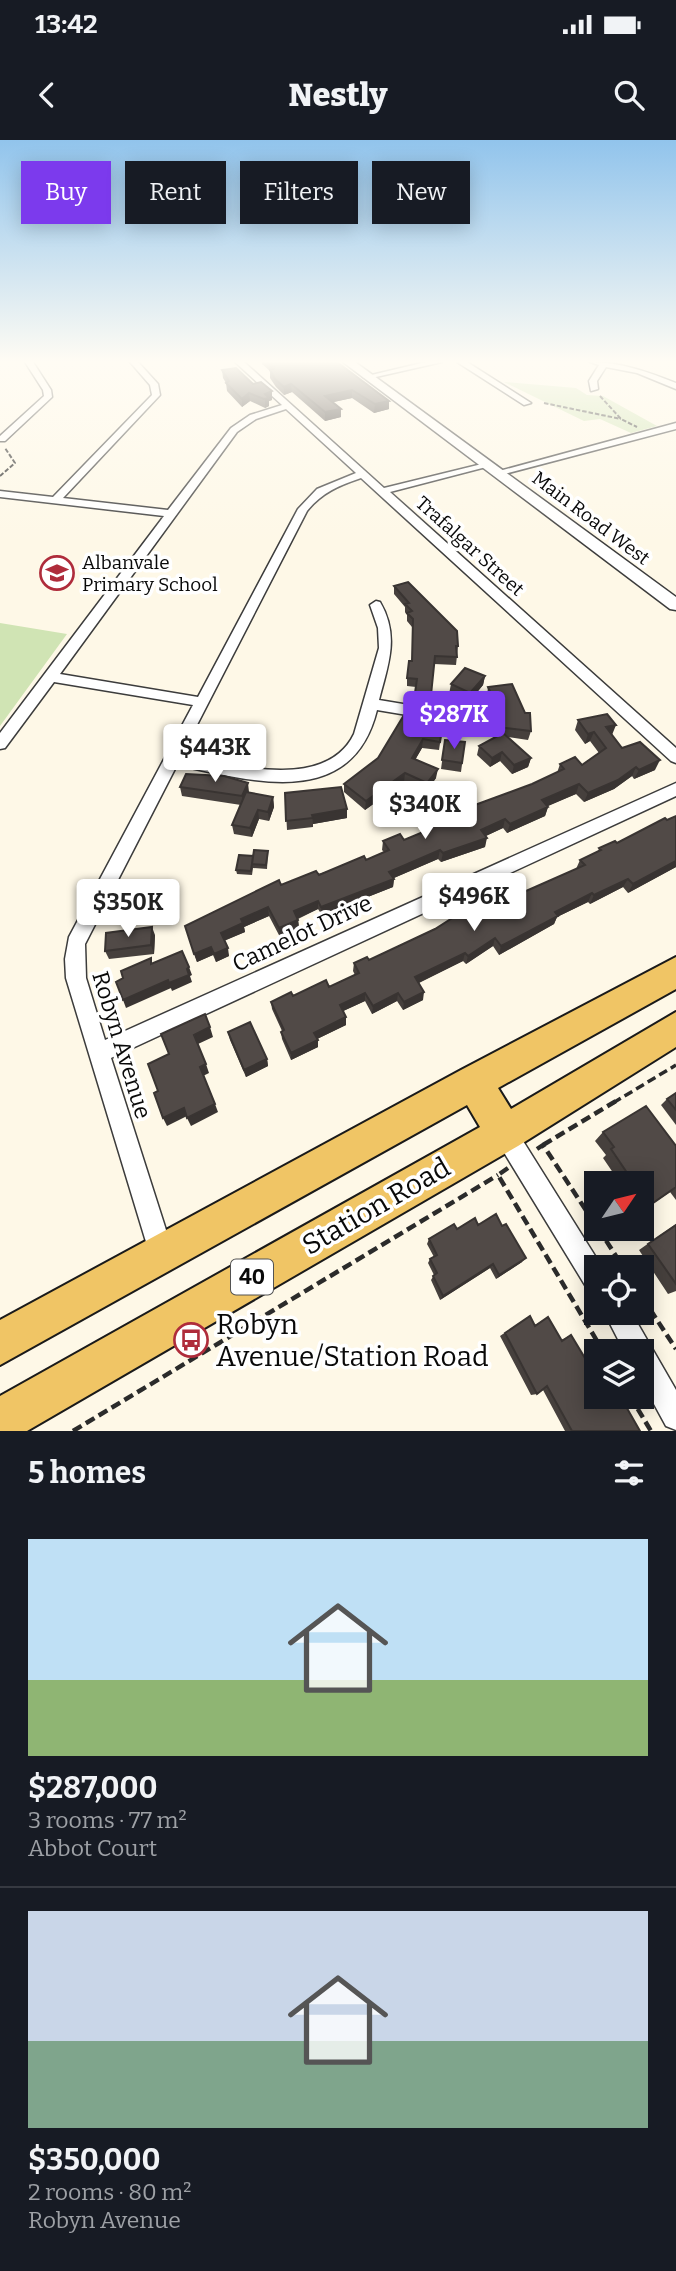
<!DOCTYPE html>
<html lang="en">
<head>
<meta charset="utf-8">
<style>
  :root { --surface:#171b24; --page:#242831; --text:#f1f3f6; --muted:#9ea1a6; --line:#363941; --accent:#7c3aed }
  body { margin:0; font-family:Bitter,serif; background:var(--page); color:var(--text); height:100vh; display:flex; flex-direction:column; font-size:26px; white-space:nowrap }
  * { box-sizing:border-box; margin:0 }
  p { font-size:23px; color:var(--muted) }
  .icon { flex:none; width:38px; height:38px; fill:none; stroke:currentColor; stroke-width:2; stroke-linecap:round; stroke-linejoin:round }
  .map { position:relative; height:1291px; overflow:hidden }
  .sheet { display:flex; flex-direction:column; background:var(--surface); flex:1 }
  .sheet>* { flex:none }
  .guide { position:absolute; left:21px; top:21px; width:635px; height:63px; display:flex; gap:14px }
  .needle { width:46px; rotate:55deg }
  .buttons { position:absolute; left:584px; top:1031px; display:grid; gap:14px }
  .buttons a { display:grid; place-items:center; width:70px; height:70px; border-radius:0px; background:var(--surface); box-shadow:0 4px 18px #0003; font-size:35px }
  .price { position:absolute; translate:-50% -60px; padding:0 16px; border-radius:7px; background:#fff; color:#222; font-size:23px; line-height:46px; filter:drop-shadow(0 2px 4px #0008) }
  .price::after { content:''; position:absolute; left:50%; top:42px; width:21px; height:16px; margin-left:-10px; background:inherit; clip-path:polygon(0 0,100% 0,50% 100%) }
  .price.active { background:var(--accent); color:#fff }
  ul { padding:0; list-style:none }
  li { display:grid; align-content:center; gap:14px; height:371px; padding:0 28px }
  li+li { border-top:2px solid var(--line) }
  li span { display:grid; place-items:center; height:217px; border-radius:0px; color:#555 }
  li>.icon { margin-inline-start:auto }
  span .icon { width:126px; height:126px; fill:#fffc; stroke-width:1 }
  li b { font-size:30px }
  h2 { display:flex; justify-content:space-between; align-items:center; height:84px; padding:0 28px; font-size:30px }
  .pill { padding:0 24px; border-radius:0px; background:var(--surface); box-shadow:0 4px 18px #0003; font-size:24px; line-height:63px }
  .pill.active { background:var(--accent); color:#fff }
  .status { display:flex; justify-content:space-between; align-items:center; height:49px; padding:0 35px; background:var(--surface); direction:ltr }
  .status svg { height:19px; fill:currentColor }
  header { display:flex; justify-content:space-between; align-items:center; height:91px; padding:0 28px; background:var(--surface); font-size:32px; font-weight:800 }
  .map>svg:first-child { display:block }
</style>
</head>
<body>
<div class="status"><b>13:42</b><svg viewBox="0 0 49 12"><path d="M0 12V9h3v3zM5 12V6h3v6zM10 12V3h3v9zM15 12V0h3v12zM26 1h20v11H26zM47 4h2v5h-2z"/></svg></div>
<header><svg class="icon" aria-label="back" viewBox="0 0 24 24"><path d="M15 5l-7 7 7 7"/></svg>Nestly<svg class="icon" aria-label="search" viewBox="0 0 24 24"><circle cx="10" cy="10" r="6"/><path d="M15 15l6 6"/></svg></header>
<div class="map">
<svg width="676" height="1291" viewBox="0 0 676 1291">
  <rect width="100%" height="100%" fill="#fef8e7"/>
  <path fill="#d0e4b4" d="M504,242L576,248L587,255L603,256L657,286L631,293L600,279L584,281Z
    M0,483L67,494L0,586Z"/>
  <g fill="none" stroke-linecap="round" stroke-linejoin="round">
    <g stroke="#3c3c3c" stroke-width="3">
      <path id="minor" d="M25,222H33L51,250L52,257L5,301H0V296L44,256L43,250Z
        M130,222H138L158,244L160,255L63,358L168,370L231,288L250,275L282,265L235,222H244L384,348L490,322V326L390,352L676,608V623L671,621L361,338C340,345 321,353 307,371L182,614C231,625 326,652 354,594L379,508L378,488L370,465L376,461L380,462C400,496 388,525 379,560L427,568L469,582L471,586L464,591L425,578L377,570C352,671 252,641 177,625L85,804L86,838L105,900L676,643V656L111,918L174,1115L171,1124L162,1127L153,1124L150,1115L66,838L65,819L69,797L193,565L54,542L5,608L0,609V593L164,376L0,357V351L53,357L152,255L150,245ZM286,269L356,333L317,349L298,369L198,557L60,534L237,292L256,279Z
        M426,222H442L367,239L363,237Z
        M457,222H467L531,263L524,265Z
        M590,222C621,222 648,232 676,243V249L637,233L606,227L597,241L598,249L591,251L589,241L599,225Z
        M676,283V289L497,336L492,333Z
        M505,982L513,985L602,1127H597V1153L588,1150L497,1001L494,993L497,985Z
        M604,1172H631L676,1250V1290L666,1286L642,1242V1211H624Z"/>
    </g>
    <g stroke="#3c3c3c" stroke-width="3">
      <path id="tertiary" d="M343,222H355L676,457V470L670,469Z"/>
    </g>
    <g stroke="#1a1a1a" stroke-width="4">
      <path id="primary" d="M676,817V849L498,948L511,969L676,872V907L518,1006L27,1291H0V1256L480,987L467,965L0,1225V1180L461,930Z"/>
    </g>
    <path stroke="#2b2b2b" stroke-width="2" stroke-dasharray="4.5 2" stroke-linecap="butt" d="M600,256L621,279L637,287
      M544,263L621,279
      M0,336L15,323L5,308"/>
    <path stroke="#2b2b2b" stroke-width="3.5" stroke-dasharray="9 4.5" stroke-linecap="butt" d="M613,963L676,925"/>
    <path stroke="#2b2b2b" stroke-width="4.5" stroke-dasharray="10 5" stroke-linecap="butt" d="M543,1005L616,961
      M537,1009L543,1005L597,1087
      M508,1028L498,1035L603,1211
      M598,1088L623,1127
      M642,1157L676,1209
      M630,1256L651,1291
      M73,1291L498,1035"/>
    <use href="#minor" fill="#fff" fill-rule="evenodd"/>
    <use href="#tertiary" fill="#fff" fill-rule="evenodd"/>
    <use href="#primary" fill="#f0c565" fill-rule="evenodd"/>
  </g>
  <path fill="#46403d" d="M262,222H337L389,261V269L374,273L352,258L333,262L341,269V277L325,281L292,252L284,255L276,247L270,238V231L262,224Z
    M222,230L272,251V260L269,261V266L265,268L250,261L242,267L227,251L226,243L223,238Z
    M394,446L458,506L456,525L434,524L430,563L414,561L416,547L407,546V538L412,521V487L407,481V475L405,472V467L394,454Z
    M485,536L483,545L469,562L449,554L451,544Z
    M488,547L531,591L528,600L508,597L531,618L528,627L512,634L500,621L490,627L477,615L479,606L497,596H495L497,587L499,585L487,556Z
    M578,580L612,595L622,608L655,630L634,639L632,636L614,649L584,662L576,654L547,666L548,667L545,676L507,693L503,688L486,696L485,707L441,722L438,719L394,738L393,747L322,775L318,769L298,779L299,788L280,797L269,776L244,787L245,792L224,801L229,816L216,822L213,815L197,822L185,786L281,745L366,720L384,712L382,710L383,701L404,700L423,692L424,685L442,677L443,672L464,669L532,644L557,633L560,624L582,625L599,613L590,601L585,604L575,590Z
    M424,582L423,587L442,590L439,610L422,608L415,620L436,638L426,652L404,642L365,670L344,652V644Z
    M445,600L465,602L461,632L441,629Z
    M180,647L249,653L273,657L274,667L269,681L259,679L252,697L234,694L232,685L241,665L182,656Z
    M285,653L347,678L313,684V687L287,690Z
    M676,676V727L628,753L623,747L590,764L588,762L557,777L554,784L499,815L493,806L466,824L463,821L419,843L423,860L403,870L397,861L372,874L365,861L343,871L346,877V885L317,899L318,907L291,920L282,899L281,892L282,891L272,869L271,862L329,847L355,835L353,831L354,823L369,820L459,777L493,773L514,763L517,755L576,729L580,720L598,712L599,708L617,703Z
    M268,711L267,729L253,728L252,735L237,734L236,730L253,716Z
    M155,795L154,814L109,819L105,811Z
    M228,892L267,919L268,926L246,937L230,900Z
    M676,953V985L661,965L667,959Z
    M603,992L676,1006V1060L670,1052L642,1071V1043H620L603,1018L606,1015L595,1001Z
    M676,1084V1151L668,1154L639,1110Z
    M478,1085L522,1122L496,1139L490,1128L440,1160L431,1140L434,1135L428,1123L430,1119L434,1117L427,1104L429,1099L457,1089Z
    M530,1176L535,1185L548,1177L561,1200L571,1195L593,1231L597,1229V1256L640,1291H565L543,1250L537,1254L531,1255L500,1196Z"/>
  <path fill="#393432" d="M291,244L292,252L284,255V247Z
    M352,250V258L325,264V256Z
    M272,251V260L269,261V266L265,268V254Z
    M249,253L250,261L242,267V259Z
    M389,261V269L374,273L375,264Z
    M341,269V277L325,281V272Z
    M485,536L483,545L469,562L470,553Z
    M616,585L612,595L606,587Z
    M594,592L590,601L585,604L588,594Z
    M423,599L422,608L411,627L412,618Z
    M502,612L500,621L490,627L492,618Z
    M531,618L528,627L512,634L514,625Z
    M660,620L655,630L634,639L639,630Z
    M636,627L632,636L614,649L584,662L588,653Z
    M438,629L436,638L426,652L427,643Z
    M405,633L404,642L365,670L366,661Z
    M248,643L249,652L243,665L242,656Z
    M579,644L576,654L539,670L542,660Z
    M273,657L274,667L269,681L268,672Z
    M548,667L545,676L507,693L510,684Z
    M347,669V678L313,684L312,675Z
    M258,670L259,679L252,697L250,688Z
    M505,679L503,688L479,699L481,690Z
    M487,698L485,707L441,722L443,713Z
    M440,710L438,719L389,740L394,739L393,747L322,775L321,767L389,732Z
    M676,721V727L628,753L633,744Z
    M628,739L623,747L590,764L594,755Z
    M592,753L588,762L557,777L554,784L499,815L501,806L555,772Z
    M318,761V769L294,780V771Z
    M268,767L269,776L244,787L245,792L223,801L221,793L241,779Z
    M298,780L299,788L280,797L279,788Z
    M152,787L155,795L154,814L151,805Z
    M495,798L493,806L466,824L468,816Z
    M211,807L213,815L197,822L194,814Z
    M228,808L229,816L216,822L214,814Z
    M465,813L463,821L414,845L415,837Z
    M189,827L192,835L190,836L192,842L172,851L169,843Z
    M168,840L171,848L126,868L123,860Z
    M424,852L423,860L403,870L404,862Z
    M365,853V861L339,873L340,865Z
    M398,853L397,861L372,874L373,866Z
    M346,877V885L315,900L314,893Z
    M210,887L213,897L198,904L194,895Z
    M318,900V907L291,920V913Z
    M267,919L268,926L246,937L244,930Z
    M206,924L209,933L203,936L200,927Z
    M215,964L218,972L191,986L187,978Z
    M184,968L187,976L167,986L163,978Z
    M526,1118L522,1122L496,1139L499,1135Z
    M493,1124L490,1128L440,1160L443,1156Z"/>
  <path fill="#514a47" stroke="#393432" stroke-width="2" d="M268,222H337L389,261L375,264L352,250L325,256L341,269L325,272L291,244L284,247L275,239L270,230L274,229L271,226H273Z
    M236,228L253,244L261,242L272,251L265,254L269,258L264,259L249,253L242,259L226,243L229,241L222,230Z
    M408,442L457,491L458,506H456L457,517L435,516L431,555L415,553L417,539L407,538L409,521H412L413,479L407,473L412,471L405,464L409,463L394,446Z
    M465,528L485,536L470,553L451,544Z
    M512,544L525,573H530L531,591L497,587L503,581L488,547Z
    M607,574L616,585L606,587L622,608L640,602L660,620L639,630L636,627L618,640L588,653L579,644L542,660L548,667L510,684L505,679L481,690L487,698L443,713L440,710L389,732L394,739L321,767L318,761L294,771L298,780L279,788L268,767L241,779L243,783L221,793L228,808L214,814L211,807L194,814L185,786L279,740L281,745L316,731L319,735L364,716L366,720L389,710L383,701L400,694L404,700L428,690L424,685L446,676L443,672L460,665L464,669L532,644L564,629L560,624L575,617L582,625L606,608L594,592L588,594L578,580Z
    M404,575L424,582L420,587L442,590L440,602L423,599L412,618L438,629L427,643L405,633L366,661L344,644L378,618Z
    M503,593L531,618L514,625L502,612L492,618L479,606Z
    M445,600L465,602L462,623L442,620Z
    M186,634L224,636L248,643L242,656L180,647Z
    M341,647L347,669L312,675L313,678L286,681L285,653Z
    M246,652L273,657L268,672L258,670L250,688L232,685Z
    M676,676V721L633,744L628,739L594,755L592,753L555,772L558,776L501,806L495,798L468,816L465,813L415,837L424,852L404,862L398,853L373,866L365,853L340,865L346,877L314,893L318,900L291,913L281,892L284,890L271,862L291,852L293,856L326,840L329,847L359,833L354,823L367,817L369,820L435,789L457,775L459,777L486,764L493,773L521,760L517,755L585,725L580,720L601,710L599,708L615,701L617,703L665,678L667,680Z
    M254,710L268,711L266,725L252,724Z
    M239,715L253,716L251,731L236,730Z
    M152,787L151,805L105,811L106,793Z
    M182,811L189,827L187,829L189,835L169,843L168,840L123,860L116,842L123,838L121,831L151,818V824Z
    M205,874L210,887L194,895L206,924L200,927L215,964L187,978L184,968L163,978L154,953L158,951L148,924L169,914L161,894Z
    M250,882L267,919L244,930L228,892Z
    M676,953V970L667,959Z
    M646,966L676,1006V1047L650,1065L642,1054V1043H634L611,1009L614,1007L603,992Z
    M496,1074L502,1086L506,1084L526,1118L499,1135L493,1124L443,1156L433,1136L437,1133L430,1119L437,1115L429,1099L454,1084L457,1089L475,1078L478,1085Z
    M676,1085V1144L648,1104Z
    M530,1176L535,1186L548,1177L562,1201L571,1195L594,1233L597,1231V1256H620L640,1291H572L547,1246L537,1254L505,1193Z"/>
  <linearGradient id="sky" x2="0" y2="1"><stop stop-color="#91c4ec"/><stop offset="0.55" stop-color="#fffcf4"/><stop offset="1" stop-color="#fffcf4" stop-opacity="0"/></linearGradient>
  <rect width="676" height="403" fill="url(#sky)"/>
  <defs>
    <g id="school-ring" transform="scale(1.75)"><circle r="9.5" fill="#fff" stroke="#af2c3b" stroke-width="1.5"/><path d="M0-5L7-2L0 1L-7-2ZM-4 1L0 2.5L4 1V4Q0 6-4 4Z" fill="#af2c3b"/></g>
    <g id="bus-ring" transform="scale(1.75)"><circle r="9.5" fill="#fff" stroke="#af2c3b" stroke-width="1.5"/><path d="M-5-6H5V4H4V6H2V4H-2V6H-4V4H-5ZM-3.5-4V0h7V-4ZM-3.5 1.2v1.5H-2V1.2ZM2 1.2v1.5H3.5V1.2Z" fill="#af2c3b"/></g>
  </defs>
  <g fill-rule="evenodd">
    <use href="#school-ring" x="57" y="433"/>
    <use href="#bus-ring" x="191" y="1200"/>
  </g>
  <g text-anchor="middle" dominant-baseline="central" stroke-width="7" stroke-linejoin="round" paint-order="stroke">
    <g font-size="19" fill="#090909" stroke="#fff">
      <text transform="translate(591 378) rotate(37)">Main Road West</text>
      <text transform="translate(470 406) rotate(42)">Trafalgar Street</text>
    </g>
    <g font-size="19" fill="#090909" stroke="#fff" text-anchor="start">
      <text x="82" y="422">Albanvale<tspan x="82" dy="22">Primary School</tspan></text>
    </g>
    <rect fill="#fff" stroke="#535353" stroke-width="2" x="231" y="1119.5" width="42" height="35" rx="5"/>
    <g font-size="21" font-weight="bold" fill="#090909">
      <text x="252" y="1137">40</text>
    </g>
    <g font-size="23" fill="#090909" stroke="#fff">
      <text transform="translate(302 793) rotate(-25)">Camelot Drive</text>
      <text transform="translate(122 905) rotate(73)">Robyn Avenue</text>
    </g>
    <g font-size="28" fill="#090909" stroke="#fff">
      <text transform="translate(376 1066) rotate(-30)">Station Road</text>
    </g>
    <g font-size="28" fill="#090909" stroke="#fff" text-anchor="start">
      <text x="216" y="1184">Robyn<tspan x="216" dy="32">Avenue/Station Road</tspan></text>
    </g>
  </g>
</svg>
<div class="buttons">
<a><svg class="needle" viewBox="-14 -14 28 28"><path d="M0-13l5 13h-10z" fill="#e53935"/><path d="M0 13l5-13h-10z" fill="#9ea1a6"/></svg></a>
<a><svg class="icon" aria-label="locate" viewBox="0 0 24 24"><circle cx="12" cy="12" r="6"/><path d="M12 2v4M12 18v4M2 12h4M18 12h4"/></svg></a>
<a><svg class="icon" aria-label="layers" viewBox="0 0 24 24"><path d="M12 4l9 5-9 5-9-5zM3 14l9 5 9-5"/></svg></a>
</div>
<b class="price active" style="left:454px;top:611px">$287K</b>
<b class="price" style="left:215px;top:644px">$443K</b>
<b class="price" style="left:425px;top:701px">$340K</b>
<b class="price" style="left:474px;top:793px">$496K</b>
<b class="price" style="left:128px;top:799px">$350K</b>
<div class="guide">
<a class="pill active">Buy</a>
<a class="pill">Rent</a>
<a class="pill">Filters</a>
<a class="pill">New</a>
</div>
</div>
<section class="sheet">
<h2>5 homes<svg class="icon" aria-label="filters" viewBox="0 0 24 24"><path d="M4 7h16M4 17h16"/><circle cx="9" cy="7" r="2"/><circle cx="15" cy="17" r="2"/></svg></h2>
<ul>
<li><span style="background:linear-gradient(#bfe0f5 65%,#8fb573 0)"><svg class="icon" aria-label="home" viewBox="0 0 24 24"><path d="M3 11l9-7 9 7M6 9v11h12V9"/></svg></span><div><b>$287,000</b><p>3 rooms · 77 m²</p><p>Abbot Court</p></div></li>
<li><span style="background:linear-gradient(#c9d6e8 60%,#7fa58c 0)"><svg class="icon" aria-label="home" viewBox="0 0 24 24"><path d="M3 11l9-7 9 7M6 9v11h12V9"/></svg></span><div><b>$350,000</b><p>2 rooms · 80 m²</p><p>Robyn Avenue</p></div></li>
</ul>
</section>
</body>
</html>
